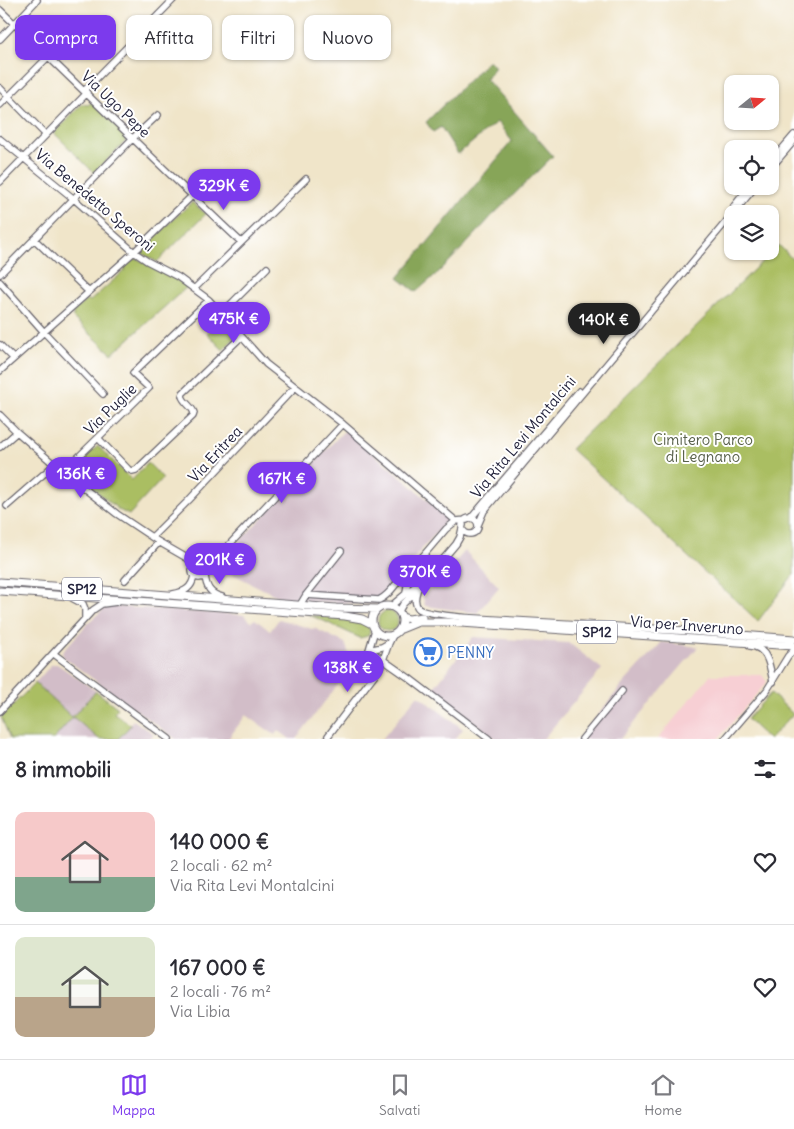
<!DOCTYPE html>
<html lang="it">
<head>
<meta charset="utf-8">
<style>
  :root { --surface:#fff; --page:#f2f2f3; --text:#2b2b33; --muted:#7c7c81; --line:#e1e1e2; --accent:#7c3aed }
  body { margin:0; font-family:Delius,sans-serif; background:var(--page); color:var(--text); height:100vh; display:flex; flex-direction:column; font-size:19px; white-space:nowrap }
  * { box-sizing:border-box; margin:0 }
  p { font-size:16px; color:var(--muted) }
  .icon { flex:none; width:28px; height:28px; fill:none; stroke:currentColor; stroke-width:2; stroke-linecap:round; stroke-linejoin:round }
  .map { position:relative; height:739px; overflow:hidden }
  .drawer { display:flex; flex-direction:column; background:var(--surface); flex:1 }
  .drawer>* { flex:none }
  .banner { position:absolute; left:15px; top:15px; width:500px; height:45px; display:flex; gap:10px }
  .needle { width:32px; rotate:72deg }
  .fabs { position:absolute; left:724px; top:75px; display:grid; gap:10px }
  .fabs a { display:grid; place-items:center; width:55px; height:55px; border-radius:10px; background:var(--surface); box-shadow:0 1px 4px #0004; font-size:25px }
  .price { position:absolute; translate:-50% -42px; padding:0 11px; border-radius:18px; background:var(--accent); color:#fff; font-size:16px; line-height:32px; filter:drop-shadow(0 1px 2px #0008) }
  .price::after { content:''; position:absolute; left:50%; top:30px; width:15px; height:11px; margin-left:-8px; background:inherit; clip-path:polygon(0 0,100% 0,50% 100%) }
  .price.active { background:#222; color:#fff }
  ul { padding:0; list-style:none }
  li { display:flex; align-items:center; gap:15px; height:125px; padding:0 15px }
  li+li { border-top:1px solid var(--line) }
  li span { display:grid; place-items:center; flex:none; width:140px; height:100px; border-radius:10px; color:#555 }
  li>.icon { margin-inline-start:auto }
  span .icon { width:60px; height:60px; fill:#fffc; stroke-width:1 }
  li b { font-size:21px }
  h2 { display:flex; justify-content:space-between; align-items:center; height:60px; padding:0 15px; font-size:21px }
  .tag { padding:0 18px; border-radius:10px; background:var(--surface); box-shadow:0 1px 4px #0004; font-size:18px; line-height:45px }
  .tag.active { background:var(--accent); color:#fff }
  .menu { display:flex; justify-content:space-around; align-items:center; height:70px; border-top:1px solid var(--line); background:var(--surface); font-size:14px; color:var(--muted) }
  .menu a { display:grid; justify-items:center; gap:2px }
  .menu .active { color:var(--accent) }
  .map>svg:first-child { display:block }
</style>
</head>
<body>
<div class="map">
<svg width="794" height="739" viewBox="0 0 794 739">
  <rect width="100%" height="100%" fill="#fff"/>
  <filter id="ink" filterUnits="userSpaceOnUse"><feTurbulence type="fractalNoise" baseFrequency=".02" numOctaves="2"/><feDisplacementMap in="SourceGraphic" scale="10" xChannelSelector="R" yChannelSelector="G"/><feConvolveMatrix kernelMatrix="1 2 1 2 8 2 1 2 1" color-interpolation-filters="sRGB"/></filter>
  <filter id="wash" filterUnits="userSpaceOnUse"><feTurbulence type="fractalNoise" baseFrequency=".0096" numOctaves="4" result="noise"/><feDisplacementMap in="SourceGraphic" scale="20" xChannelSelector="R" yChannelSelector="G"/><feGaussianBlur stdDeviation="1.12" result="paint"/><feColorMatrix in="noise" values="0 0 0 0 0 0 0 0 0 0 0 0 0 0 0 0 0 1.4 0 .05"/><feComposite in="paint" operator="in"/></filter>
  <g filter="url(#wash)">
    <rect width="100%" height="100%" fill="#f0e5c9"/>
    <path fill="#f7cfd4" d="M710,675H762L767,682L718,739H658Z"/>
    <path fill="#d2bdc8" d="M347,431L449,518L374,604L314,602L279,597L216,566L343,432Z
      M465,551L499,587L477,613L425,606L423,597Z
      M109,606L244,615L251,622L255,619L270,631L279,619L312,629L314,628L345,643L353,665L296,739H290L278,730L275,735L246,715L228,739H176L63,657L62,652L91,620L104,609Z
      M473,637L569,643L602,669L543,739H496L432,690Z
      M662,642L698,647L620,739H579L622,685Z
      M52,664H57L96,691L73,717L99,739H54L72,717L35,683Z
      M418,695L463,729L455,739H382Z
      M133,720L154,734L149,739H118L130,725Z"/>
    <path fill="#aabe62" stroke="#66704e" d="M92,102L127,137L126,141L94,173L54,133L82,104L88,105Z
      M192,202L206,214L157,262L139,252Z
      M779,245L794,261V574L758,621L571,449Z
      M134,259H138L188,286L112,354L72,317L74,315L72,313L87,299L90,301L125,270L124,267Z
      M221,319L237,336L223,350L207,333Z
      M98,446L132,480L148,463L163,478L129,515L119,510L72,471V468Z
      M378 621a10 10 0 1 1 20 0a10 10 0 1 1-20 0Z
      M309,615C323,617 357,617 366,625C370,627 369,628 370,632L368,636L360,638L324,621Z
      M35,683L72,717L96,691L118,708L114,713L131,725L118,739H99L73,717L54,739H10L1,717Z
      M771,693L793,714L770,739H768L747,719Z"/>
    <path fill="#87a558" stroke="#54644a" d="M489,60L495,67L486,79L553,156L490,218L473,237L441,270L416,292L398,278L512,141L497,122L458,154L441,127L433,132L426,122Z"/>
  </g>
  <g filter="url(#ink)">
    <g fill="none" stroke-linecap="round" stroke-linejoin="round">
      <g stroke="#6a666d" stroke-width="8">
        <path id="minor" d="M0,10C80,87 160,166 241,242
          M0,39L37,0
          M0,88L46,135
          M84,91L173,0
          M0,105L49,56
          M0,139L74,199L134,252L147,261L178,277L209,300L266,364L343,424L456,521
          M770,163L794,135
          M770,169L794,141
          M0,182L87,93
          M734,206L750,186
          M34,239L89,292
          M0,274L133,138L158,115
          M0,282L44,332L103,394
          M194,289L306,179
          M221,314L267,268
          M0,345L13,358
          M0,371L134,252L192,196
          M0,415L17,432L63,472L117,514L159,542L199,565
          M98,438L128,469L132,471L136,470L193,416L194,413C192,406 184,403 182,396L183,393L241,337
          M0,447L17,432
          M63,472L149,388L133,373L209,300
          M7,506L54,465
          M462 526a8 8 0 1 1 16 0a8 8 0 1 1-16 0Z
          M469,519L472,517L579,391
          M478,525L484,511L544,439L756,186
          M152,537L189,500L295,387
          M192 571a7 7 0 1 1 14 0a7 7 0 1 1-14 0Z
          M205,569L211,564L343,424
          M205,575C206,587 210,594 222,597
          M125,580L159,542
          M417,591C415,597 414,604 419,609C425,614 456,616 466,618
          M406,593L408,578L411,570L446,529L456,521L467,520
          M173,594C185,592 192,588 194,576
          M306,595L379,600C393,594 398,576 411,570
          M72,598L83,604L85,609V618
          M300,605L306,595L341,551
          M391,606L421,581
          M399,611L403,604L417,590L456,544L460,537L463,525
          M375,630L369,650L409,678L489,739
          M750,646C768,647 770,667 773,682
          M369,650L382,647L389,643
          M54,654L169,739
          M0,711L93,610L102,604L117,602
          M328,736L378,670L383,660L389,643L393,635
          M582,739L622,691
          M725,739L767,690L788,656L794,650"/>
      </g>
      <g stroke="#6a666d" stroke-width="9">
        <path id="major" d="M0,582L336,608L378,609
          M0,591L345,616L362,619L372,624
          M372 621a15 15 0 1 1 30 0a15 15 0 1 1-30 0Z
          M402,617L409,619L422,617
          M463,618L690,631L794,639
          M401,629L418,622H446L794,646"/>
      </g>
      <use href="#minor" stroke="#fff" stroke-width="5.5"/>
      <use href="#major" stroke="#fff" stroke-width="7"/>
    </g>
  </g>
  <defs>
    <g id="supermarket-ring" transform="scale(1.4375)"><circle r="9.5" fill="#fff" stroke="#3f7fe0" stroke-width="1.5"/><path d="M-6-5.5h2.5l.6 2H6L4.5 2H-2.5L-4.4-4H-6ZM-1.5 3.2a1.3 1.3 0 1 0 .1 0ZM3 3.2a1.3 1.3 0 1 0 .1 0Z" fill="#3f7fe0"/></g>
  </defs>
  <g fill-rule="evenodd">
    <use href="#supermarket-ring" x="428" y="652"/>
  </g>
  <g text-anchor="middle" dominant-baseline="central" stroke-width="4" stroke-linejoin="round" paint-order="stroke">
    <g fill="#fff" stroke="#646476" stroke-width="1">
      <rect x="62" y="577.5" width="40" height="23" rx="4"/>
      <rect x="577" y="620.5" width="40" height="23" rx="4"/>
    </g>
    <g font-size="14" font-weight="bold" fill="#22223b">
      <text x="82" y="589">SP12</text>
      <text x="597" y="632">SP12</text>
    </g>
    <g font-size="15" fill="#22223b" stroke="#fff">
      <text transform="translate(116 104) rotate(44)">Via Ugo Pepe</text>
      <text transform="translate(95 200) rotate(40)">Via Benedetto Speroni</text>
      <text transform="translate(110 409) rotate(-44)">Via Puglie</text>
      <text transform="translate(523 437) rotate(-50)">Via Rita Levi Montalcini</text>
      <text transform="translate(215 454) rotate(-47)">Via Eritrea</text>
      <text transform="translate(687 625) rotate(4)">Via per Inveruno</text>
    </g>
    <g font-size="15" fill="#58604b" stroke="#fff">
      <text x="703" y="439">Cimitero Parco<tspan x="703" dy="17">di Legnano</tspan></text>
    </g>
    <g font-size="15" fill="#366cbe" stroke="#fff" text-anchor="start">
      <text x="447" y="652">PENNY</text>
    </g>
  </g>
</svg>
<div class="fabs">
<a><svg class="needle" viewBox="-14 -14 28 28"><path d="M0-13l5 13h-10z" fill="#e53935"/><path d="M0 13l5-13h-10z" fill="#7c7c81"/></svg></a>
<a><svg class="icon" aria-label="locate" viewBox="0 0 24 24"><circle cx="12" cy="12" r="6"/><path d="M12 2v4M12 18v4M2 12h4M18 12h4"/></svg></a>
<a><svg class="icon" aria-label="layers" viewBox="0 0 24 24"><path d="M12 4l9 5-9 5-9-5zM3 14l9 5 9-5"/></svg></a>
</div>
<b class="price" style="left:224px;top:211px">329K €</b>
<b class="price" style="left:234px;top:344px">475K €</b>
<b class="price active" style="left:604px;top:345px">140K €</b>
<b class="price" style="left:81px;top:499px">136K €</b>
<b class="price" style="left:282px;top:504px">167K €</b>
<b class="price" style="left:220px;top:585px">201K €</b>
<b class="price" style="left:425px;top:597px">370K €</b>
<b class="price" style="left:348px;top:693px">138K €</b>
<div class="banner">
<a class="tag active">Compra</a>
<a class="tag">Affitta</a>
<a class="tag">Filtri</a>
<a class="tag">Nuovo</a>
</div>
</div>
<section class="drawer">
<h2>8 immobili<svg class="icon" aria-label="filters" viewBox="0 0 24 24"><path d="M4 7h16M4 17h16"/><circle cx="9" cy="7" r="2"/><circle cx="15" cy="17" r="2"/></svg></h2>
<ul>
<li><span style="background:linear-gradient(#f6c9c9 65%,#7fa58c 0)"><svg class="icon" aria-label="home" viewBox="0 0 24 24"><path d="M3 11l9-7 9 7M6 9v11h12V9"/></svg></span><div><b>140 000 €</b><p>2 locali · 62 m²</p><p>Via Rita Levi Montalcini</p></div><svg class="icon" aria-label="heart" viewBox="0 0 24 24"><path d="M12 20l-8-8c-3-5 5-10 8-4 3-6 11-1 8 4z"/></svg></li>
<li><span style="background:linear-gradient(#dfe7d0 60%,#b9a48a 0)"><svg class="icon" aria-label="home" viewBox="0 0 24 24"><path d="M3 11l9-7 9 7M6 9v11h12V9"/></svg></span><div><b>167 000 €</b><p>2 locali · 76 m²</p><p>Via Libia</p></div><svg class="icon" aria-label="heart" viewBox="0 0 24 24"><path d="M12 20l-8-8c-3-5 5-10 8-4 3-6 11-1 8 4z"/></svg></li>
</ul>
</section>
<nav class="menu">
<a class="active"><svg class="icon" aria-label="map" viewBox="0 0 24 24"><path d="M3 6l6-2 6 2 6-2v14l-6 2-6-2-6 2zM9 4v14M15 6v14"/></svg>Mappa</a>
<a><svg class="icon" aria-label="saved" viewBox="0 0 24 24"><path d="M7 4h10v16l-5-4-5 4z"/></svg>Salvati</a>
<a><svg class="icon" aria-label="home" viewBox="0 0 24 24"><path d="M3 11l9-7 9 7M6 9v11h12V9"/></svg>Home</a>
</nav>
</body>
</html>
